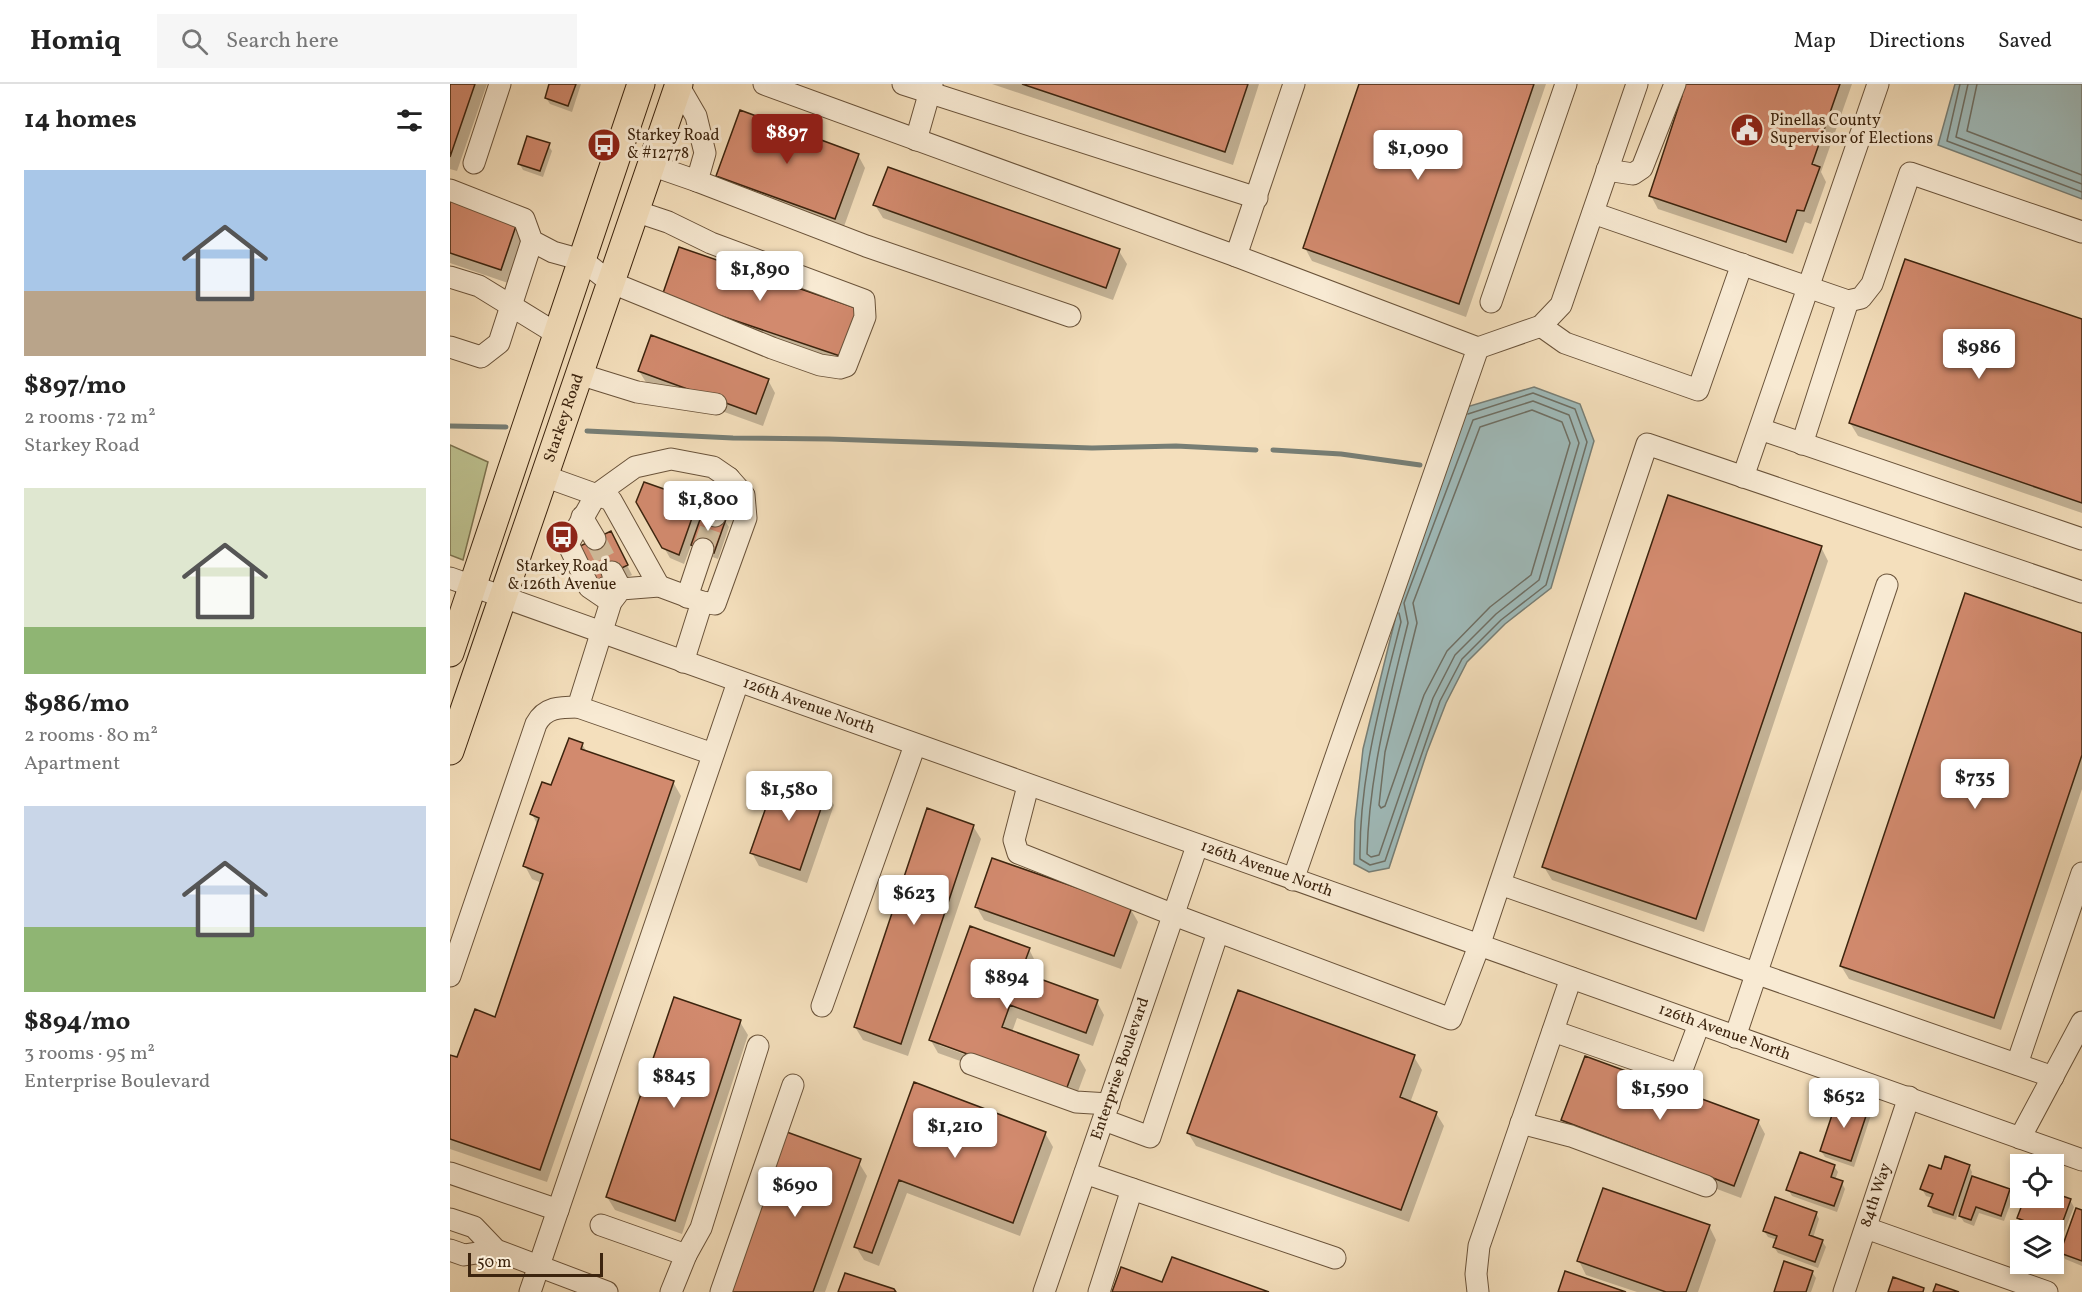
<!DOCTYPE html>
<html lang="en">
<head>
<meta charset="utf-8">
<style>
  :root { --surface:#fff; --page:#f6f6f6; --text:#222; --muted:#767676; --line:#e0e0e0; --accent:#8f2418 }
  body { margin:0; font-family:Vollkorn,serif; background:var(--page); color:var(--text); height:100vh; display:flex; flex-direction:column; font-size:22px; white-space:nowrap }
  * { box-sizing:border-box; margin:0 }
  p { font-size:20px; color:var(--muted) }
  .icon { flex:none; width:33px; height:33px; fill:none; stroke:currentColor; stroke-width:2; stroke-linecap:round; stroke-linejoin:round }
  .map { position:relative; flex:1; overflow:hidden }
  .panel { display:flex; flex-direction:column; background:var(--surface); width:450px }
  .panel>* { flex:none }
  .buttons { position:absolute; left:1560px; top:1070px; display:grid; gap:12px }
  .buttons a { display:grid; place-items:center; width:54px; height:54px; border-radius:0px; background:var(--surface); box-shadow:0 3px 9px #0003; font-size:30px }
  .scale { position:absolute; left:18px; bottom:15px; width:135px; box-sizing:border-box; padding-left:6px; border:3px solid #3c240e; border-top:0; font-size:16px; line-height:21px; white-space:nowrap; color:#3c240e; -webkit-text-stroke:4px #f8ead3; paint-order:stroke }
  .price { position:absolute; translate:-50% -51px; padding:0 14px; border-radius:6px; background:#fff; color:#222; font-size:20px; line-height:39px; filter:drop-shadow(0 2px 3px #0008) }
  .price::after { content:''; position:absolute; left:50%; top:36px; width:18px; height:14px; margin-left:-9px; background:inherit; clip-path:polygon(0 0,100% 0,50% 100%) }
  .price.current { background:var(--accent); color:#fff }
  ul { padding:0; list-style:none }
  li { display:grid; align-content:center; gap:12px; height:318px; padding:0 24px }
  li span { display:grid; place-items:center; height:186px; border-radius:0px; color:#555 }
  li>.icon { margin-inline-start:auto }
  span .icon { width:108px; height:108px; fill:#fffc; stroke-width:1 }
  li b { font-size:26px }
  h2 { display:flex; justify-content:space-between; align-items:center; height:72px; padding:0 24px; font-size:26px }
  header { display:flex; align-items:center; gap:36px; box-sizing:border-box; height:84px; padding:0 30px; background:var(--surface); border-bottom:2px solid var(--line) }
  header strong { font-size:28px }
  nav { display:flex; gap:33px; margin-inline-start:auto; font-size:21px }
  .search { width:420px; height:54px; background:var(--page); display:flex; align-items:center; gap:15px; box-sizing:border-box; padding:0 21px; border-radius:0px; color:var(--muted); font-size:22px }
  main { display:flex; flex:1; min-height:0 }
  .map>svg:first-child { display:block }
</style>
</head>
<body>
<header>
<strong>Homiq</strong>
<div class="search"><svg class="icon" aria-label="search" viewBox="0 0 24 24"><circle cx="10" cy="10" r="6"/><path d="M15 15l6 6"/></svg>Search here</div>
<nav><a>Map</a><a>Directions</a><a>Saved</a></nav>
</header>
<main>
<section class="panel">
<h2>14 homes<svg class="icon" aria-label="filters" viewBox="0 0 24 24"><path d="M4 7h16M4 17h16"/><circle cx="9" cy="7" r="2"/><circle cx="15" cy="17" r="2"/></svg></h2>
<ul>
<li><span style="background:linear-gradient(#a9c7e8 65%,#b9a48a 0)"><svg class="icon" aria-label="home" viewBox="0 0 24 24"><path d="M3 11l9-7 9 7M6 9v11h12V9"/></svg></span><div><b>$897/mo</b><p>2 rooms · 72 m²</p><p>Starkey Road</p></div></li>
<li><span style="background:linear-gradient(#dfe7d0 75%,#8fb573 0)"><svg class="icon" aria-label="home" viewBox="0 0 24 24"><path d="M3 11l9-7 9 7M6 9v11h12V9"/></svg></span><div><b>$986/mo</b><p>2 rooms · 80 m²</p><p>Apartment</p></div></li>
<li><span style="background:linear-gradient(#c9d6e8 65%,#8fb573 0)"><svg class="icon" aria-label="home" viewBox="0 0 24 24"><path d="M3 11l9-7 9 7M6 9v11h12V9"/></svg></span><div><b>$894/mo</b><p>3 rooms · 95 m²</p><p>Enterprise Boulevard</p></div></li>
</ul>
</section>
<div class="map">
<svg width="1632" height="1208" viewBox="0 0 1632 1208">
  <rect width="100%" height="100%" fill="#f4dfbc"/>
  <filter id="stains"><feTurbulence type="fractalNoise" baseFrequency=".00333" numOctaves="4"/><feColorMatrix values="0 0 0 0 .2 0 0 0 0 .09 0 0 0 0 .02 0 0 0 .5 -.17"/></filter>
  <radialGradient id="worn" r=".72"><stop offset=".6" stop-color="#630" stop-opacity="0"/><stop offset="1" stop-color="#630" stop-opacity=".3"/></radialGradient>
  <path fill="#bdc18f" stroke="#7c724e" stroke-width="1.5" d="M0,361L38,378L13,476L0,471Z"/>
  <path fill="#9fbab9" stroke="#777e75" stroke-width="1.5" d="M1505,0H1632V115L1488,61Z
    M1084,303L1130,320L1144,357L1101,504L1055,540L1017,578L996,619L977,668L939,784L919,788L904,780L905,737L913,665L945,536L939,519L1013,324Z"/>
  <path fill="#0003" fill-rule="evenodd" d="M0,0H37L7,87L0,85Z
    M101,0H131L122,28L100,20L96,14Z
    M542,0H809L783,81Z
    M910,0H1096L1016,233L862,177L855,164Z
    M1230,0H1402L1371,88L1376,98L1361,140L1355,138L1343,170L1208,125L1201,112L1232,18L1227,9Z
    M98,61L102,67L93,93L73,86L69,79Z
    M408,71L415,84L392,148L275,105L267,92Z
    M0,117L66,140L74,153L58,199L0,179Z
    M425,121L669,167L677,180L663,216L433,134Z
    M221,225L416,239L400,286Z
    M1632,237V429L1408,352L1400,339Z
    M189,287L318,296L325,309L313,342L197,300Z
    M188,418L247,419L253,429L275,437L279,443L268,475L246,467L242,459L234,480L220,474Z
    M166,459L182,491L148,508L142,498Z
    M1371,463L1378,477L1254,848L1102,796L1094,783Z
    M1632,550V705L1551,946L1399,895L1391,882Z
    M132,660L137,668L223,698L231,712L97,1098L0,1065V972L8,975L46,935L92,799L82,795L75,782L88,742L82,730Z
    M376,708L384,721L357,799L309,782L302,769Z
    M523,742L531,755L458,972L413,956L405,943Z
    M526,822L680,824L688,838L671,885L534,836Z
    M579,865L586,879L581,894L647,918L654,931L643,962L567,934L562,948L628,972L636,986L624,1018L488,969L480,955ZM489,958L623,1010L489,961Z
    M290,938L298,951L232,1150L165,1126L157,1113Z
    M964,973L972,986L960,1019L986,1029L994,1042L959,1138L746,1062L738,1049Z
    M465,1000L595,1049L603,1063L570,1152L457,1109L429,1182L414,1176L406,1163Z
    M1418,1025L1421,1031L1404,1083L1375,1073L1371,1067Z
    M1113,1036L1308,1037L1315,1050L1291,1114L1120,1050Z
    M409,1079L417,1092L375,1208H278Z
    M1384,1082L1388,1088L1385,1096L1392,1099L1395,1105L1387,1128L1342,1112L1338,1105Z
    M1519,1082L1522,1088L1521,1093L1559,1107L1563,1113L1554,1137L1529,1129L1524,1142L1514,1138L1508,1129L1506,1136L1483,1129L1480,1122L1483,1114L1476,1112L1472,1105L1492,1087Z
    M1604,1110L1620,1116L1624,1123L1605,1171L1604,1146H1588L1572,1140L1568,1134L1576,1113L1598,1117Z
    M1632,1127V1182L1615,1175L1612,1169Z
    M1366,1129L1369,1135L1363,1154L1372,1157L1376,1163L1368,1184L1328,1169L1324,1163L1327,1156L1318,1153L1314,1147Z
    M1259,1142L1266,1156L1248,1208H1187L1136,1191L1129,1177Z
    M1362,1188L1366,1194L1361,1208H1325Z"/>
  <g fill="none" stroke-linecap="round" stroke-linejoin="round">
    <path stroke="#6e6f64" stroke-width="1.5" d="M1510,0L1497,57L1632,108
      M1518,0L1506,53L1632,100
      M1527,0L1517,47L1632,91
      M1083,317L1119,331L1129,359L1089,496L1046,530L1005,571L983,614L929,771L921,773L917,770C919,691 939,616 958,539L954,519L1023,336Z
      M1082,326L1112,338L1120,359L1081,491L1040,523L997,567L974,611L935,722L931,724L929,721L935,668L967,539L963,519L1030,343Z
      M949,529L951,538C931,616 909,694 910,775L920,781L935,777L990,617L1012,575L1051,536L1096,501L1137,358L1125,325L1083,309L1018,330"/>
    <path stroke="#777e75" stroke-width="5" d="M0,342L56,343
      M137,347L283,354L379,355L642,364L726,362L806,366
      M823,366L891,370L970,381"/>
  </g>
  <path fill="#d28a6e" stroke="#3c240e" stroke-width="1.5" d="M0,0H25L0,73Z
    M99,0H126L118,22L95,14Z
    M572,0H798L775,68Z
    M909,0H1084L1009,220L853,164Z
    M1228,0H1390L1362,80L1370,83L1354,127L1347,126L1336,158L1199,112L1232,12L1225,9Z
    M290,26L409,70L385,135L266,92Z
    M77,52L100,59L90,87L68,80Z
    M438,83L670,165L656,204L423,121Z
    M0,115L67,139L51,186L0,169Z
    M229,163L409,225L393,273L212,212Z
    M1455,175L1632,235V419L1399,339Z
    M201,251L319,295L306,330L188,287Z
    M194,398L248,417L229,471L212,464L186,418Z
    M1218,411L1372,462L1246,835L1092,783Z
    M253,427L276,435L264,469L241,461Z
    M161,447L178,481L141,499L124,465Z
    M1515,509L1632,549V671L1544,934L1390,882Z
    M119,654L133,659L131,665L224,697L90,1086L0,1055V971L7,973L25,925L45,933L93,790L73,782L89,734L80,730L92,698L101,701Z
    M328,689L377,707L350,786L300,769Z
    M477,724L524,741L451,960L404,943Z
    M542,774L682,823L664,872L525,823Z
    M520,842L580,864L571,888L648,916L636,949L560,921L552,943L629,971L616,1006L479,956Z
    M788,906L965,971L950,1013L987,1028L951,1126L737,1049Z
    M224,913L291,936L225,1137L156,1113Z
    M1135,972L1309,1036L1284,1102L1111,1036Z
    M464,998L596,1048L563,1139L449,1096L422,1169L404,1163Z
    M1388,1013L1419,1023L1401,1077L1370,1067Z
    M334,1047L411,1075L363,1208H276Z
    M1350,1068L1385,1081L1381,1093L1393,1097L1384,1122L1336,1106Z
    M1495,1072L1520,1081L1503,1131L1478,1122L1483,1110L1470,1105L1479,1081L1491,1085Z
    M1522,1092L1560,1105L1551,1132L1526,1123L1521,1136L1509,1132Z
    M1153,1104L1260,1141L1236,1208H1216L1127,1177Z
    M1604,1109L1621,1115L1604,1162V1146H1586L1588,1142L1567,1134L1575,1113L1597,1115L1604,1113Z
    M1325,1113L1367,1128L1359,1151L1373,1156L1365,1178L1323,1163L1327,1152L1313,1147Z
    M1626,1124L1632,1126V1177L1610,1169Z
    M722,1173L819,1208H662L671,1183L712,1198Z
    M1334,1177L1363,1187L1356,1208H1324Z
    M1115,1187L1176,1208H1108Z
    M395,1189L444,1205L446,1208H388Z
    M1443,1193L1474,1204L1473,1208H1438Z
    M1486,1200L1509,1208H1483Z"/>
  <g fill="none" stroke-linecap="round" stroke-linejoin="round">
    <path stroke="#cfba99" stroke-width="21" stroke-dasharray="21 10" stroke-linecap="butt" d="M145,455L162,488
      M253,465L265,432"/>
    <g stroke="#6a533a" stroke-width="23">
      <g id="minor">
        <path d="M314,0L786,172L844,0"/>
        <path d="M453,0L807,114"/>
        <path d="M466,56L482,0"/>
        <path d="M24,79L50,0"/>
        <path d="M201,81L247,97L255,69L246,32L228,1"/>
        <path d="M1157,86L1183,90L1192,84L1225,0"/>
        <path d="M247,97L416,162L620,232"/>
        <path d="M0,106L74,135L82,157L103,168L132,176L160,198L322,264L370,281L390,284L396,282L415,233L414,216L261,159L218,138L185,127"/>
        <path d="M1143,129L1398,217L1411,214L1422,200L1460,89L1632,148"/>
        <path d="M786,172L1028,264L843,796"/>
        <path d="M0,193L29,202L107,250"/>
        <path d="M1041,218L1116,0"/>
        <path d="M1091,242L1115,259L1248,306L1292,180"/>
        <path d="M0,263L31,273L49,259L82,157"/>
        <path d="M1028,264L1091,242L1111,221L1187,0"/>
        <path d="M129,290L187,308L266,320"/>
        <path d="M1310,345L1632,455"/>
        <path d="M1352,360L1398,217"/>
        <path d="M94,392L161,416L209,502"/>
        <path d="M1293,393L1428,0"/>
        <path d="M265,432L279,394"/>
        <path d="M132,433L145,455"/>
        <path d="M162,488L171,505"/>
        <path id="s1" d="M0,494L1632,1076"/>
        <path d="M237,513L253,465"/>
        <path d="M161,518L139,503L118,460L146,411L185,383L221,375L263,383L279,394L294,411L296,434L265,520L252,518"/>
        <path d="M128,623L263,670"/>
        <path d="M578,702L564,756L568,769L724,831L1001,935L1029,862L1197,360L1632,508"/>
        <path d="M1050,800L1603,993"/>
        <path d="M0,892L86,640C95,623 110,623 128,623L161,518L171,505L209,502L252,518L233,578"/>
        <path d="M372,922L465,661"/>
        <path d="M1103,947L1230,991L1249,940"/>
        <path d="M1285,953L1437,501"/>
        <path d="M521,980L626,1018L659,1020"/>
        <path d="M1567,980L1632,789"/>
        <path d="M654,1036L700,1053L768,848"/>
        <path d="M1071,1039L1121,1052L1256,1102"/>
        <path d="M1570,1054L1632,938"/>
        <path d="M0,1089L108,1126"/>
        <path d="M635,1089L885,1174"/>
        <path d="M0,1135L24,1143L46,1166L157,1208"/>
        <path d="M151,1141L236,1171L221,1208"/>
        <path d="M1416,1144L1597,1208"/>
        <path d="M0,1166L14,1171L46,1166"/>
        <path d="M236,1171L251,1144L308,962"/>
        <path d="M80,1208L288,598"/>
        <path d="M271,1208L343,1001"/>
        <path id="s2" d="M594,1208L747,762"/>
        <path d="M649,1208L682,1105"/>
        <path d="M1028,1208L1026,1190L1029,1162L1121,894"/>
        <path id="s3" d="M1394,1208L1459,1013"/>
      </g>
    </g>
    <g stroke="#3c240e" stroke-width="29">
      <g id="major">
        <path d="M0,569L191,0"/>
        <path id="s4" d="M0,667L229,0"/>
      </g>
    </g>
    <use href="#minor" stroke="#f8ead3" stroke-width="21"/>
    <use href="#major" stroke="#f4dfbc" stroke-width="27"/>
  </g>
  <defs>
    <g id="civic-disc" transform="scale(1.725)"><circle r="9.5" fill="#8f2418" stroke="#f8ead3"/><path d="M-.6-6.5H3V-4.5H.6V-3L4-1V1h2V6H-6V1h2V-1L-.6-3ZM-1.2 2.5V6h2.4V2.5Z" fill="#fff"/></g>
    <g id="bus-disc" transform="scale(1.725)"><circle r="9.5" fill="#8f2418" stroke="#f8ead3"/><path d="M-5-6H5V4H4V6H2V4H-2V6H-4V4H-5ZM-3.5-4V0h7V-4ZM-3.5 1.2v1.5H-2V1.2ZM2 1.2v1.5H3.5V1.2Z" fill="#fff"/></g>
  </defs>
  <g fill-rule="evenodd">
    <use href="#civic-disc" x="1297" y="46"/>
    <use href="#bus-disc" x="154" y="61"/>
    <use href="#bus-disc" x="112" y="453"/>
  </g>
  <g text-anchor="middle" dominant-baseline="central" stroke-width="6" stroke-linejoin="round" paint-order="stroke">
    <g font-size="16" fill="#3c240e" stroke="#f8ead3" text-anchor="start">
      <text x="1320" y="37">Pinellas County<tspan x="1320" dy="18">Supervisor of Elections</tspan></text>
      <text x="177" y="52">Starkey Road<tspan x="177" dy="18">&amp; #12778</tspan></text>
      <text x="112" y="483" text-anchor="middle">Starkey Road<tspan x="112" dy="18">&amp; 126th Avenue</tspan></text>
    </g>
    <g font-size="16" fill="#3c240e" stroke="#f8ead3">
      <text stroke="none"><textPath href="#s4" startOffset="352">Starkey Road</textPath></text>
      <text stroke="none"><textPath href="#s1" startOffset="381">126th Avenue North</textPath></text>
      <text stroke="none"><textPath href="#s1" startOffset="867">126th Avenue North</textPath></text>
      <text stroke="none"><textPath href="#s1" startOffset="1353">126th Avenue North</textPath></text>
      <text stroke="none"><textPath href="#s2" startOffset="236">Enterprise Boulevard</textPath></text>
      <text stroke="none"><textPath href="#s3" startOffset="102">84th Way</textPath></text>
    </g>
  </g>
  <rect width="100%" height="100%" filter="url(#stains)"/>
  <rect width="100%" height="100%" fill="url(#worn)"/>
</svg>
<div class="buttons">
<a><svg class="icon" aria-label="locate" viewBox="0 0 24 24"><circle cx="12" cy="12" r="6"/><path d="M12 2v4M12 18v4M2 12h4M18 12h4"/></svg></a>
<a><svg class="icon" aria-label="layers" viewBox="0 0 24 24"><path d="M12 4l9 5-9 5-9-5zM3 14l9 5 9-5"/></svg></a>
</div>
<div class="scale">50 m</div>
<b class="price current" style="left:337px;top:81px">$897</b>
<b class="price" style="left:968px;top:97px">$1,090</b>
<b class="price" style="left:310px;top:218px">$1,890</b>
<b class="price" style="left:1529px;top:296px">$986</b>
<b class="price" style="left:258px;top:448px">$1,800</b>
<b class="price" style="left:1525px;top:726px">$735</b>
<b class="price" style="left:339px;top:738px">$1,580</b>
<b class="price" style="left:464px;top:842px">$623</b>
<b class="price" style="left:557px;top:926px">$894</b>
<b class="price" style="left:224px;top:1025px">$845</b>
<b class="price" style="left:1210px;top:1037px">$1,590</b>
<b class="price" style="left:1394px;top:1045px">$652</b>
<b class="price" style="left:505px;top:1075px">$1,210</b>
<b class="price" style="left:345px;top:1134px">$690</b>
</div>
</main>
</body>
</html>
